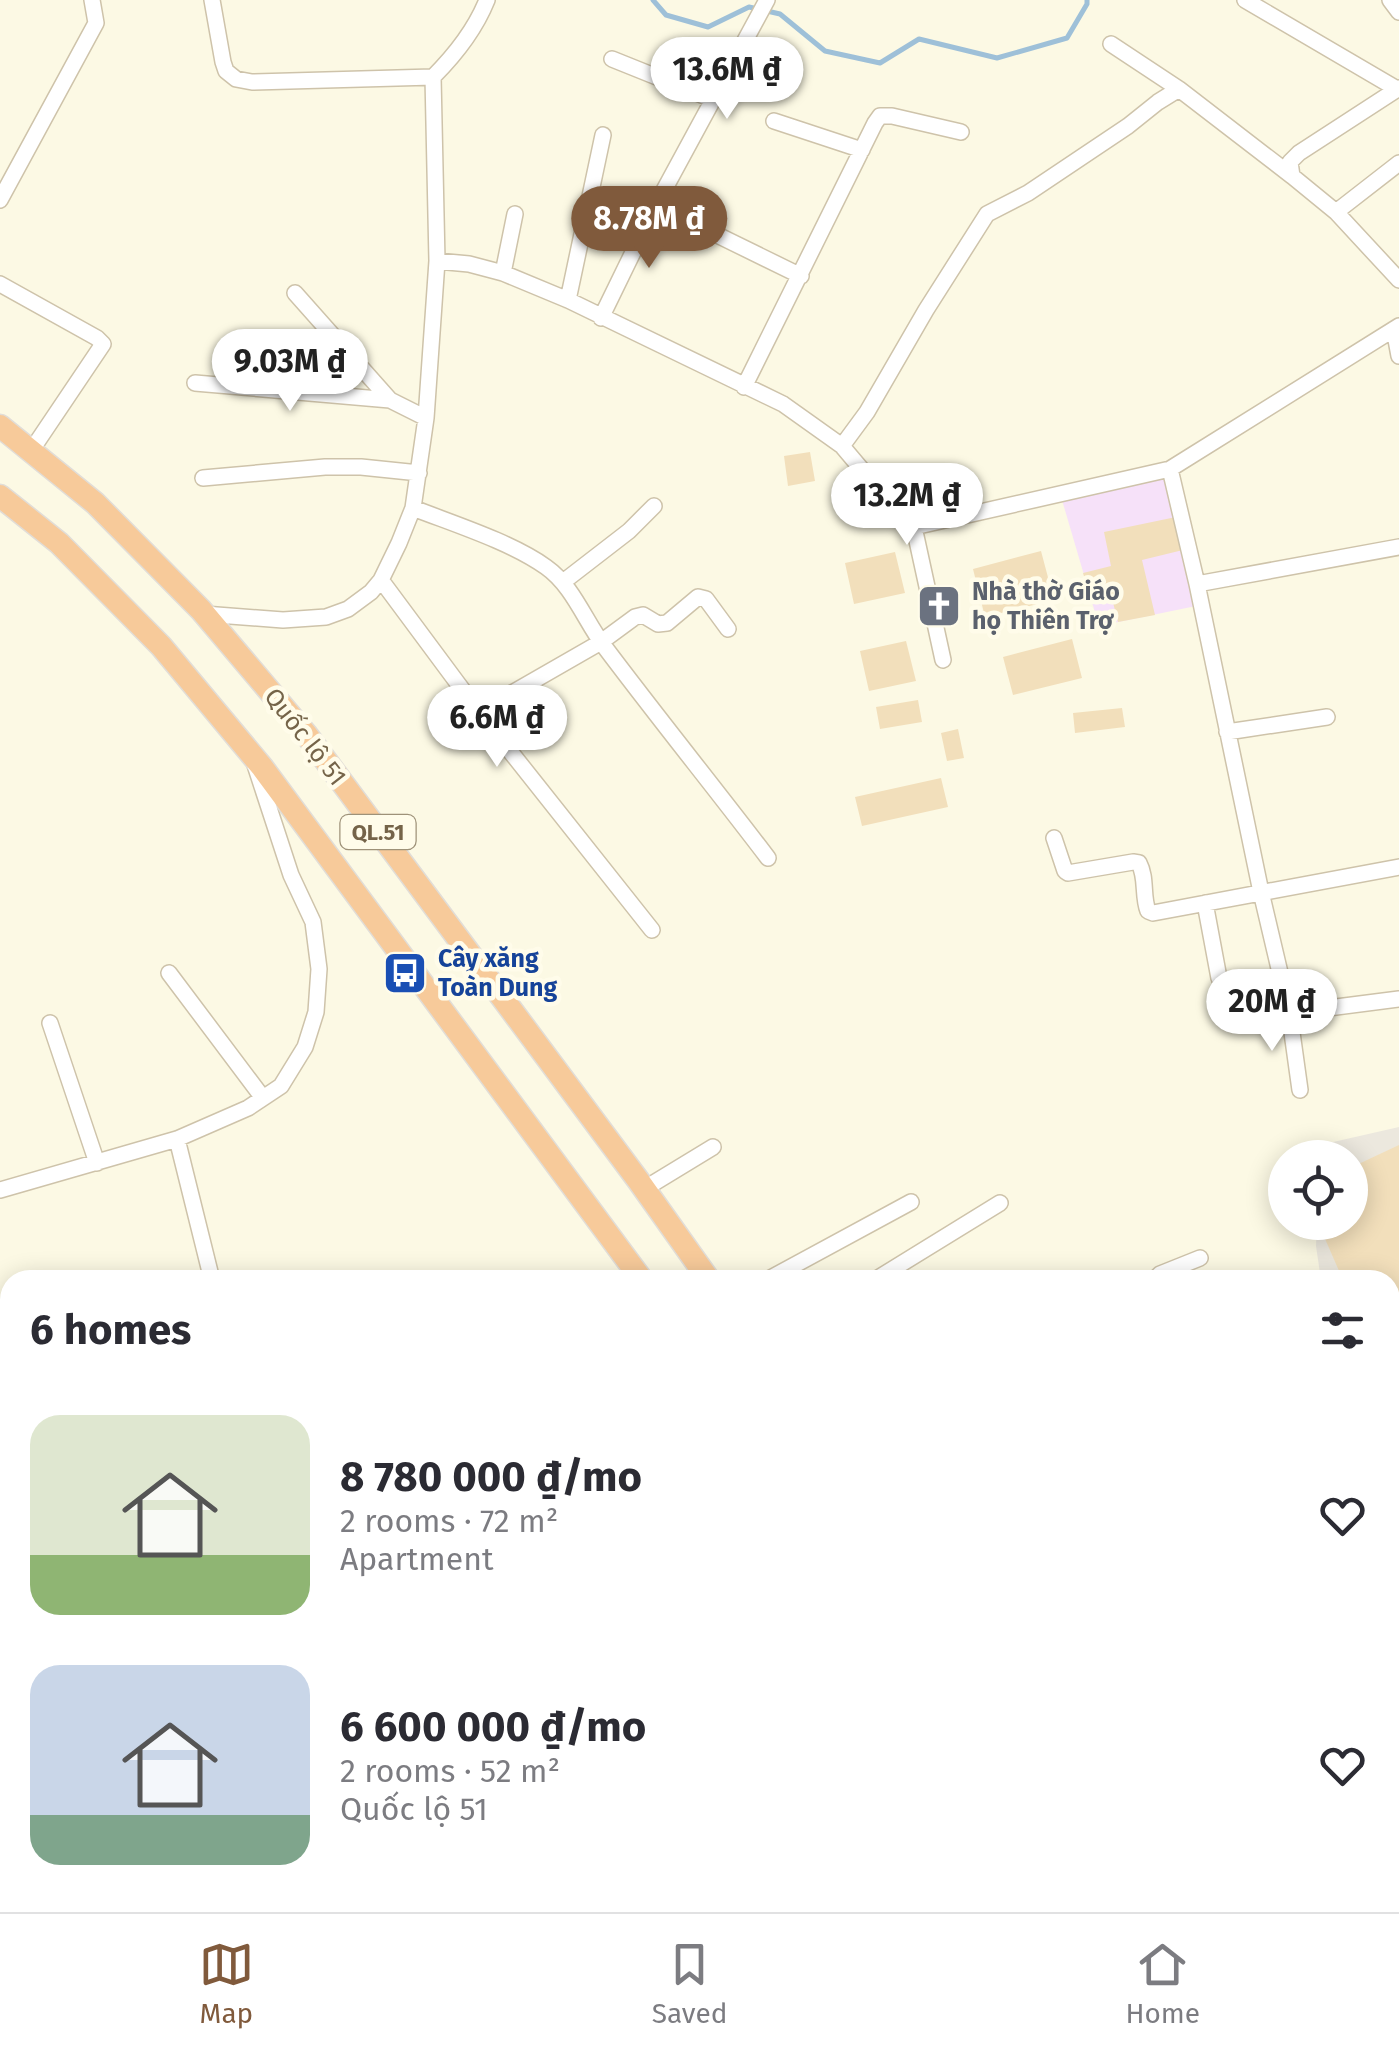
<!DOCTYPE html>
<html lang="en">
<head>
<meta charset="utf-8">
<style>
  :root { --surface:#fff; --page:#f2f2f3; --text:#2b2b33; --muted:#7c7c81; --line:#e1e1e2; --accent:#805a3c }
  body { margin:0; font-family:"Fira Sans",sans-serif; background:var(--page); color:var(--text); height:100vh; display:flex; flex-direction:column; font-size:38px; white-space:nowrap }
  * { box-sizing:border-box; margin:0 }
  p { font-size:32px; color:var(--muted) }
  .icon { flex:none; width:55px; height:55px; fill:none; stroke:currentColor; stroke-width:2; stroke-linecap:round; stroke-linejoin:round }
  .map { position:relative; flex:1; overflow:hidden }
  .side { position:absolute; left:0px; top:1270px; width:1400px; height:642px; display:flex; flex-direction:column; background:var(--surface); border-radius:30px 30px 0 0; box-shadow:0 5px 25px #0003 }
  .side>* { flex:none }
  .tools { position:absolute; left:1268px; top:1140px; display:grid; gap:20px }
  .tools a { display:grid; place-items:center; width:100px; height:100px; border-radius:50%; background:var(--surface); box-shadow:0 5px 25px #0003; font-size:50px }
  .price { position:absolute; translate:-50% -85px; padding:0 22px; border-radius:35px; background:#fff; color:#222; font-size:32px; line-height:65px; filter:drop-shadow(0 2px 5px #0008) }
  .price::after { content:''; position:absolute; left:50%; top:60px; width:30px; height:22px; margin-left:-15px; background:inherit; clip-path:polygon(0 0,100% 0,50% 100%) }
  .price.on { background:var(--accent); color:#fff }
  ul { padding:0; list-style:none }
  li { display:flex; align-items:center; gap:30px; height:250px; padding:0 30px }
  li span { display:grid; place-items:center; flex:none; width:280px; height:200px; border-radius:30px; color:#555 }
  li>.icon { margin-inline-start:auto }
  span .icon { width:120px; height:120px; fill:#fffc; stroke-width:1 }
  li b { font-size:42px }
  h2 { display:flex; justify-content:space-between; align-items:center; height:120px; padding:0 30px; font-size:42px }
  .tabs { display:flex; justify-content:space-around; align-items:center; height:140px; border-top:2px solid var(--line); background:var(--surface); font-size:28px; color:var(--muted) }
  .tabs a { display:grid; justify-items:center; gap:5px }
  .tabs .on { color:var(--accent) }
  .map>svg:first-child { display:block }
</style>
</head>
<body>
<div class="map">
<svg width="1399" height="1912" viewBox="0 0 1399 1912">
  <rect width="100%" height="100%" fill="#fcf9e4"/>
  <path fill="#ece8de" d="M1399,1127V1389L1390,1383V1280H1321L1316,1246L1317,1223L1350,1222V1158L1320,1157V1145Z"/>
  <path fill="#f6e1f9" d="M1166,476L1196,606L1099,626L1062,500Z"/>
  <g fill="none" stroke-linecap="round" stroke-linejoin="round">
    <path stroke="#9ec0d8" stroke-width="5" d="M653,0L666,15L708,27L749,7L780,14L825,51L880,63L919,39L997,58L1067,38L1087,4V0"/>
  </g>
  <path fill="#f2dfbb" d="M810,452L815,481L788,486L784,456Z
    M1176,517L1183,550L1142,560L1155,615L1118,622L1109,587L1089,593L1083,573L1111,566L1104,532Z
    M1041,551L1054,600L985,617L973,569Z
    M895,552L905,593L854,604L845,563Z
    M1072,639L1082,678L1013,695L1003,657Z
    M906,641L916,681L869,691L860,651Z
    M918,700L922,722L880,729L876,707Z
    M1122,708L1125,727L1075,733L1073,713Z
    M958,729L964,758L947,761L941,733Z
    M941,778L948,807L862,826L855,797Z
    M1399,1145V1350L1390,1354V1280H1343L1319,1225L1324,1222H1350V1212L1353,1210L1350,1204V1168Z
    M1399,1563V1663L1390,1668V1569Z
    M1399,1682V1786L1390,1792V1686Z
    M1390,1850L1399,1861V1891L1390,1901Z
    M1357,1902H1389L1381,1912H1363L1355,1905Z"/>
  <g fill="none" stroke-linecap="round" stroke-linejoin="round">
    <g stroke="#cec3aa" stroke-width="18">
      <path id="minor" d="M1245,0L1397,89
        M1390,0L1399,12
        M1111,44L1179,89
        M612,59L714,100
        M433,77C456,54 475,30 487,0
        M1399,88L1299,153L1290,162L1292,176L1336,212L1399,280
        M774,121L862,150
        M0,200L96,23L92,0
        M656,205L801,276
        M1336,212L1399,163
        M437,261L469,264L503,273L568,300L783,404L842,446L906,522L914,527L1170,469L1399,326
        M503,273L515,214
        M0,284L97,338L103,344L31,451
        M295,293L390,400L426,418
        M568,300L603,135
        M601,318L656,205L767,0
        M1394,329L1399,356
        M195,383L390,400
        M744,387L875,123L880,116H892L961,132
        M842,446L867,412L926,310L987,214L1028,193L1128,126L1158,102L1179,89L1292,176
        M1170,469L1197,584L1261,892L1289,1011L1313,1010L1399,999
        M203,478L325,467H361L419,473
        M413,508C454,524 511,542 546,567C573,586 585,621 604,646C658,718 714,787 768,858
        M914,527L943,660
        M381,580L479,712L652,930
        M563,582L629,531L654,506
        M1197,584L1399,547
        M204,614L283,620L326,617L348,609L371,592L381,580L399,543L413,508L426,418L437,261L433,77L252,82L236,79L226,71L223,62L212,0
        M479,712L601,642L635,617L643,615L658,624L667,623L698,597L706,599L728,629
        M1227,732L1327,717
        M1054,838L1065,871L1068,873L1133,862L1139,863C1147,878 1142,896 1148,911L1153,913L1399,867
        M1205,903L1219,978
        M169,973L263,1098
        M1289,1011L1300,1090
        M50,1023L97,1163
        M177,1139L212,1280
        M644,1189L713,1147
        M0,1190L177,1139L248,1108L281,1086L305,1047L316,1012L319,969L313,922L291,875L255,765
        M767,1280L911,1202
        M875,1280L1000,1203
        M1154,1280L1160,1274L1200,1258
        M0,1454L10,1455
        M0,1620H10
        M1390,1682L1399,1678
        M1390,1801L1399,1796
        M0,1828L10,1851
        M33,1902L37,1912
        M456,1902L473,1912
        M131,1912L155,1902
        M1105,1912L1120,1902"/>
    </g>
    <g stroke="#e1ddd7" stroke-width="25">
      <path id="highway" d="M0,426L95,503L201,610L306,734L638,1180L709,1280
        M0,496L59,543L161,646L262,767L642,1280
        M1123,1902L1133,1912
        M1202,1902L1212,1912"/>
    </g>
    <use href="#minor" stroke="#fff" stroke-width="15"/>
    <use href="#highway" stroke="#f7ca9a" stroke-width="22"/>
  </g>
  <defs>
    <g id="church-square" transform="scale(2.25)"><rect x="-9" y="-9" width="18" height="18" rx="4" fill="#6b7280" stroke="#fffcea"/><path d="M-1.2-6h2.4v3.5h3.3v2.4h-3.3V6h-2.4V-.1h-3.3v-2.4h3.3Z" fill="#fff"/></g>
    <g id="bus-square" transform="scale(2.25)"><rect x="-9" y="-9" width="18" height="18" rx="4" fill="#1a4fb4" stroke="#fffcea"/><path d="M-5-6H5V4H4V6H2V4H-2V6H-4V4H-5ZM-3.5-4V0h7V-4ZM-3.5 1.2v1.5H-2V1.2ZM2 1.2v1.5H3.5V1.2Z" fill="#fff"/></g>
  </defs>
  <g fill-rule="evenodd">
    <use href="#church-square" x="939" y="606"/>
    <use href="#bus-square" x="405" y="973"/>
  </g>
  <g text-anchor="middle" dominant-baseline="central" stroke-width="9" stroke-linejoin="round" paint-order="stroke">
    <rect fill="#fffcea" stroke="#9e9279" stroke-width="2.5" x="340.5" y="815" width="75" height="34" rx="8"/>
    <g font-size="22" font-weight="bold" fill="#756449">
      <text x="378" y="832">QL.51</text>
    </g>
    <g font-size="25" font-weight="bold" fill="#5b616d" stroke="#fffcea" text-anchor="start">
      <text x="972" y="592">Nhà thờ Giáo<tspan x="972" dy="29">họ Thiên Trợ</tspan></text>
    </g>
    <g font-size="25" fill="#756449" stroke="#fffcea">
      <text transform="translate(305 737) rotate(52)">Quốc lộ 51</text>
    </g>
    <g font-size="25" font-weight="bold" fill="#164399" stroke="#fffcea" text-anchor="start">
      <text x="438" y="959">Cây xăng<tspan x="438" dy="29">Toàn Dung</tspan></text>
    </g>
  </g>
</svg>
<div class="tools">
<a><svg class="icon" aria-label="locate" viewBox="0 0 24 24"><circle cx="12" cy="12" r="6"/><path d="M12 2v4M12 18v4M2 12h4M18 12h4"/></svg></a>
</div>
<b class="price" style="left:727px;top:122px">13.6M ₫</b>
<b class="price on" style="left:649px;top:271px">8.78M ₫</b>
<b class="price" style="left:290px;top:414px">9.03M ₫</b>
<b class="price" style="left:907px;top:548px">13.2M ₫</b>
<b class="price" style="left:497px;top:770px">6.6M ₫</b>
<b class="price" style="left:1272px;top:1054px">20M ₫</b>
<section class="side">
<h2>6 homes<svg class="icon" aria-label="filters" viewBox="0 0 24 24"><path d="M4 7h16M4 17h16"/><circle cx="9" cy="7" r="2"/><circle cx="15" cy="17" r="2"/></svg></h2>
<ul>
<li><span style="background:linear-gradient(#dfe7d0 70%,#8fb573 0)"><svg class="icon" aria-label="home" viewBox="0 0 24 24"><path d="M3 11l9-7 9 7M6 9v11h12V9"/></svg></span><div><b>8 780 000 ₫/mo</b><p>2 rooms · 72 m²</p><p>Apartment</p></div><svg class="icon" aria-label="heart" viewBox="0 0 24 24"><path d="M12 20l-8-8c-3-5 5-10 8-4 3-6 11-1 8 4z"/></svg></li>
<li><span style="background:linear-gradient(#c9d6e8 75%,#7fa58c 0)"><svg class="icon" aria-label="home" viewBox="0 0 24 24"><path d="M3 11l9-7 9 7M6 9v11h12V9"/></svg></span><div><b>6 600 000 ₫/mo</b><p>2 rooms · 52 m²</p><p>Quốc lộ 51</p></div><svg class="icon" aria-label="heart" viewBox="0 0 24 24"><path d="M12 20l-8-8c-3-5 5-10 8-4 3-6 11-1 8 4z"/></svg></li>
</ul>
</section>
</div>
<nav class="tabs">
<a class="on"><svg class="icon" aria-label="map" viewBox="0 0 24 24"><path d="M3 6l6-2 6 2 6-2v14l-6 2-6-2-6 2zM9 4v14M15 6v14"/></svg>Map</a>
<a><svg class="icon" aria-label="saved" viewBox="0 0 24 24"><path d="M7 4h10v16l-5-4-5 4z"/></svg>Saved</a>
<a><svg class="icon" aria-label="home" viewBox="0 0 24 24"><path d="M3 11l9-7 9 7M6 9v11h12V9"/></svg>Home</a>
</nav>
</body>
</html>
